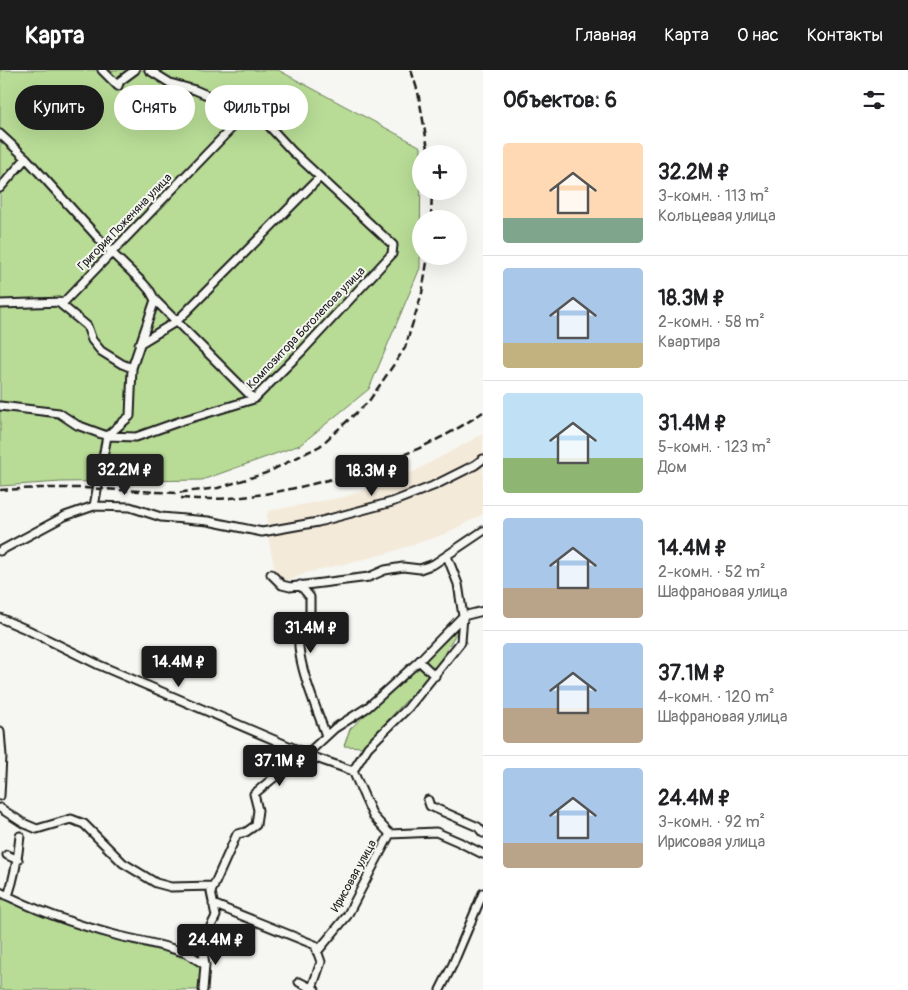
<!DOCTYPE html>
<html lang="ru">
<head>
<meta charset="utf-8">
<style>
  :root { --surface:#fff; --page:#f2f2f2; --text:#202124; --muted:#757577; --line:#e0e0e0; --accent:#1c1c1c }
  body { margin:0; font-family:Pangolin,sans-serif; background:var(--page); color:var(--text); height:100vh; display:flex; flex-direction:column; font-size:19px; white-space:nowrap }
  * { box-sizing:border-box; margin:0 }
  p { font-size:16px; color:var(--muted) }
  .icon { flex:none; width:28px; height:28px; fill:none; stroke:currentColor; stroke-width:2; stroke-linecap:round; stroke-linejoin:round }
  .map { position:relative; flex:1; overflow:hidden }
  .drawer { display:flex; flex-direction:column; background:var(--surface); width:425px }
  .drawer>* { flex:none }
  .hud { position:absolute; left:15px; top:15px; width:392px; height:45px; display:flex; gap:10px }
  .controls { position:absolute; left:412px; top:75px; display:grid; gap:10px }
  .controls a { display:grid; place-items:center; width:55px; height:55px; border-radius:50%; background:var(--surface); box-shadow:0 5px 20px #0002; font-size:25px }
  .price { position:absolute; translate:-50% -42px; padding:0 11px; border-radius:5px; background:var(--accent); color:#fff; font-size:16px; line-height:32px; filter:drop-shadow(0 1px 2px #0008) }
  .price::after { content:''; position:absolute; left:50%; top:30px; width:15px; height:11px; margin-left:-8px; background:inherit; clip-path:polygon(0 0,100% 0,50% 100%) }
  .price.current { background:#222; color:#fff }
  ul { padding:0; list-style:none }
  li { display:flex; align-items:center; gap:15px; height:125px; padding:0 20px }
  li+li { border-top:1px solid var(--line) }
  li span { display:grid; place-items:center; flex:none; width:140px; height:100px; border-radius:5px; color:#555 }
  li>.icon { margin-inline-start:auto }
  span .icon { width:60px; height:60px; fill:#fffc; stroke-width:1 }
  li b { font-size:21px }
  h2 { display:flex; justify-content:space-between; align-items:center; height:60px; padding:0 20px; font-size:21px }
  .tag { padding:0 18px; border-radius:22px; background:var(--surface); box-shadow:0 5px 20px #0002; font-size:18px; line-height:45px }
  .tag.current { background:var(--accent); color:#fff }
  header { display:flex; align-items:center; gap:30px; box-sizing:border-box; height:70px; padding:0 25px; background:var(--accent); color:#fff }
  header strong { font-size:24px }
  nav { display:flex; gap:28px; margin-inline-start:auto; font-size:18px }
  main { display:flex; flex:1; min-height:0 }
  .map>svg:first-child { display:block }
</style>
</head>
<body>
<header>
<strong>Карта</strong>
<nav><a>Главная</a><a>Карта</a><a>О нас</a><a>Контакты</a></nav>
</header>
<main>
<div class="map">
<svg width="483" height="920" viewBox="0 0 483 920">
  <rect width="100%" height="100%" fill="#f6f6f2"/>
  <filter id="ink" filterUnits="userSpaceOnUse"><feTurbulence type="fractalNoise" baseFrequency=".02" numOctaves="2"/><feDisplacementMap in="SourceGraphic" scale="10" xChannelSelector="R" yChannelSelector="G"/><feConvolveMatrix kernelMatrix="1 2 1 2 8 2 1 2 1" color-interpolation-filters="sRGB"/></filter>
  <g filter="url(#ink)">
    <path fill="#f4ead9" d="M483,364V444L445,464L385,484L306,503L284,513L276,505L268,467L267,445L268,441L344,427L413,402Z"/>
    <path fill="#b8dc96" stroke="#6a7c59" d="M0,0H278L421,77L420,198L369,319L300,375L202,410L61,412L0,416Z
      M459,558L435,600L425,591Z
      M417,597L429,606L363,677L344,676L350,659Z
      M0,829L203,893L198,920H0Z"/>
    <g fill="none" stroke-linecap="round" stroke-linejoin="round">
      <g stroke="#1c1c1c" stroke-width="11">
        <path id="street" d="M102,0L118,16L120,11L135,0
          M0,64L26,88L111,182L143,213L150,221L155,230L132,298L130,346L107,366L94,436
          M0,118L26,88
          M155,230L254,329
          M58,232L87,256L92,270L101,281L122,294L132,298
          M0,234L64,232L247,42
          M139,274L177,251L320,107
          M0,336L59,343L77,355L107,366L136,367L181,351L254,329L302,281L392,184L393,175L292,81L257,43L237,42L219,30L195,20L170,13L149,0
          M0,481L65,446L94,436L130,437L161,447L208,451L262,462L318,452L392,432L433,416L475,395L483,389
          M447,486L458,514L463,546L461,572L408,638L368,677L353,701L373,746L390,764L436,762L459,772L483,784
          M271,504L282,515L290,517L369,507L385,500L403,497L420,499L434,494L483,461
          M300,515L310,527V548C307,551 302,555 300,560C293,587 317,638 326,666
          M0,548L28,560L99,595L319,689L353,701
          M419,591L463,546L483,541
          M0,661L2,686L0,726
          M428,730L430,736L478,757L483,763
          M0,738L23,753L37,759L71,749L84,754L123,793L156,813L171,817L214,816
          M7,785L18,790
          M0,822C34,840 81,856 119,866C141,871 164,875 186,883C192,886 199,891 205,895
          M8,826C15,806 18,787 20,766
          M213,834L315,875L321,892L312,918
          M317,882L347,846L390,764
          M299,912L315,920
          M203,920L205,895L202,874L216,846L211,822L237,764L246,762L256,755L258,740L254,724L282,701L307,684L335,658L368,637L419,591L435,606
          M440,920L453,894L483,823"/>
      </g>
      <use href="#street" stroke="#f6f6f2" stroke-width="7"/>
      <path stroke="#1c1c1c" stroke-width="2.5" stroke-dasharray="8 4" stroke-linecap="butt" d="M411,0L418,22L429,84
        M431,149L432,121
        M0,420L40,418H84L176,423L218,418L266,403L320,376L369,331L405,278L422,223L428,186
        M181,428C233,432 278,423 328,410C383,395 436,375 483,342"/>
    </g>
  </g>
  <g text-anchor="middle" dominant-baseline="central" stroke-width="4" stroke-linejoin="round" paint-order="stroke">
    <g font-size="12" fill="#1c1c1c" stroke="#f6f6f2">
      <text transform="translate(125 152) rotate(-46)">Григория Поженяна улица</text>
      <text transform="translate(306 258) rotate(-46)">Композитора Боголепова улица</text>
      <text transform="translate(354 806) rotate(-61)">Ирисовая улица</text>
    </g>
  </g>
</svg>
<div class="controls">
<a>+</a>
<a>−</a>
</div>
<b class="price current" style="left:125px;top:426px">32.2M ₽</b>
<b class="price" style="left:372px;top:427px">18.3M ₽</b>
<b class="price" style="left:311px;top:584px">31.4M ₽</b>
<b class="price" style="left:179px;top:618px">14.4M ₽</b>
<b class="price" style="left:280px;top:717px">37.1M ₽</b>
<b class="price" style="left:216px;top:896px">24.4M ₽</b>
<div class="hud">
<a class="tag current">Купить</a>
<a class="tag">Снять</a>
<a class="tag">Фильтры</a>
</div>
</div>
<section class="drawer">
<h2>Объектов: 6<svg class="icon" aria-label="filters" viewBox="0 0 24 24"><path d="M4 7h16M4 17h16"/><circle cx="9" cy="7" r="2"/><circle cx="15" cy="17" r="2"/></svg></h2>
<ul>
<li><span style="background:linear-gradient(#ffd9b3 75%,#7fa58c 0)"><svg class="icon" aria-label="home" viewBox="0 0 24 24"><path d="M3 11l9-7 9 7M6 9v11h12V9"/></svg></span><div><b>32.2M ₽</b><p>3-комн. · 113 m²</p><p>Кольцевая улица</p></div></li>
<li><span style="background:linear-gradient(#a9c7e8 75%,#c2b280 0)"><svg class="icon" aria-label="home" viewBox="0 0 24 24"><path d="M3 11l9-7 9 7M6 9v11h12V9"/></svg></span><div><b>18.3M ₽</b><p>2-комн. · 58 m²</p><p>Квартира</p></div></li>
<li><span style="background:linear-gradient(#bfe0f5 65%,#8fb573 0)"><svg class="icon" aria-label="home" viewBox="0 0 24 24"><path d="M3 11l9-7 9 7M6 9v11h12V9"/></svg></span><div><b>31.4M ₽</b><p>5-комн. · 123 m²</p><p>Дом</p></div></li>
<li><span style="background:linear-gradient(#a9c7e8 70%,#b9a48a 0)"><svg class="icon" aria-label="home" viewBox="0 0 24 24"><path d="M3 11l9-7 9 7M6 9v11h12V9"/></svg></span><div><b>14.4M ₽</b><p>2-комн. · 52 m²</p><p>Шафрановая улица</p></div></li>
<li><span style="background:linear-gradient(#a9c7e8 65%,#b9a48a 0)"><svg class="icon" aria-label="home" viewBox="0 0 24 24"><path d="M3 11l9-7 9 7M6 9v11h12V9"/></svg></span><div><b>37.1M ₽</b><p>4-комн. · 120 m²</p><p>Шафрановая улица</p></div></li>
<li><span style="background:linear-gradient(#a9c7e8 75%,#b9a48a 0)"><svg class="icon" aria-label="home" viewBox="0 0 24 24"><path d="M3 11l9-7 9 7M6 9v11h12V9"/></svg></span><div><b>24.4M ₽</b><p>3-комн. · 92 m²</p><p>Ирисовая улица</p></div></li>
</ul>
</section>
</main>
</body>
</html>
